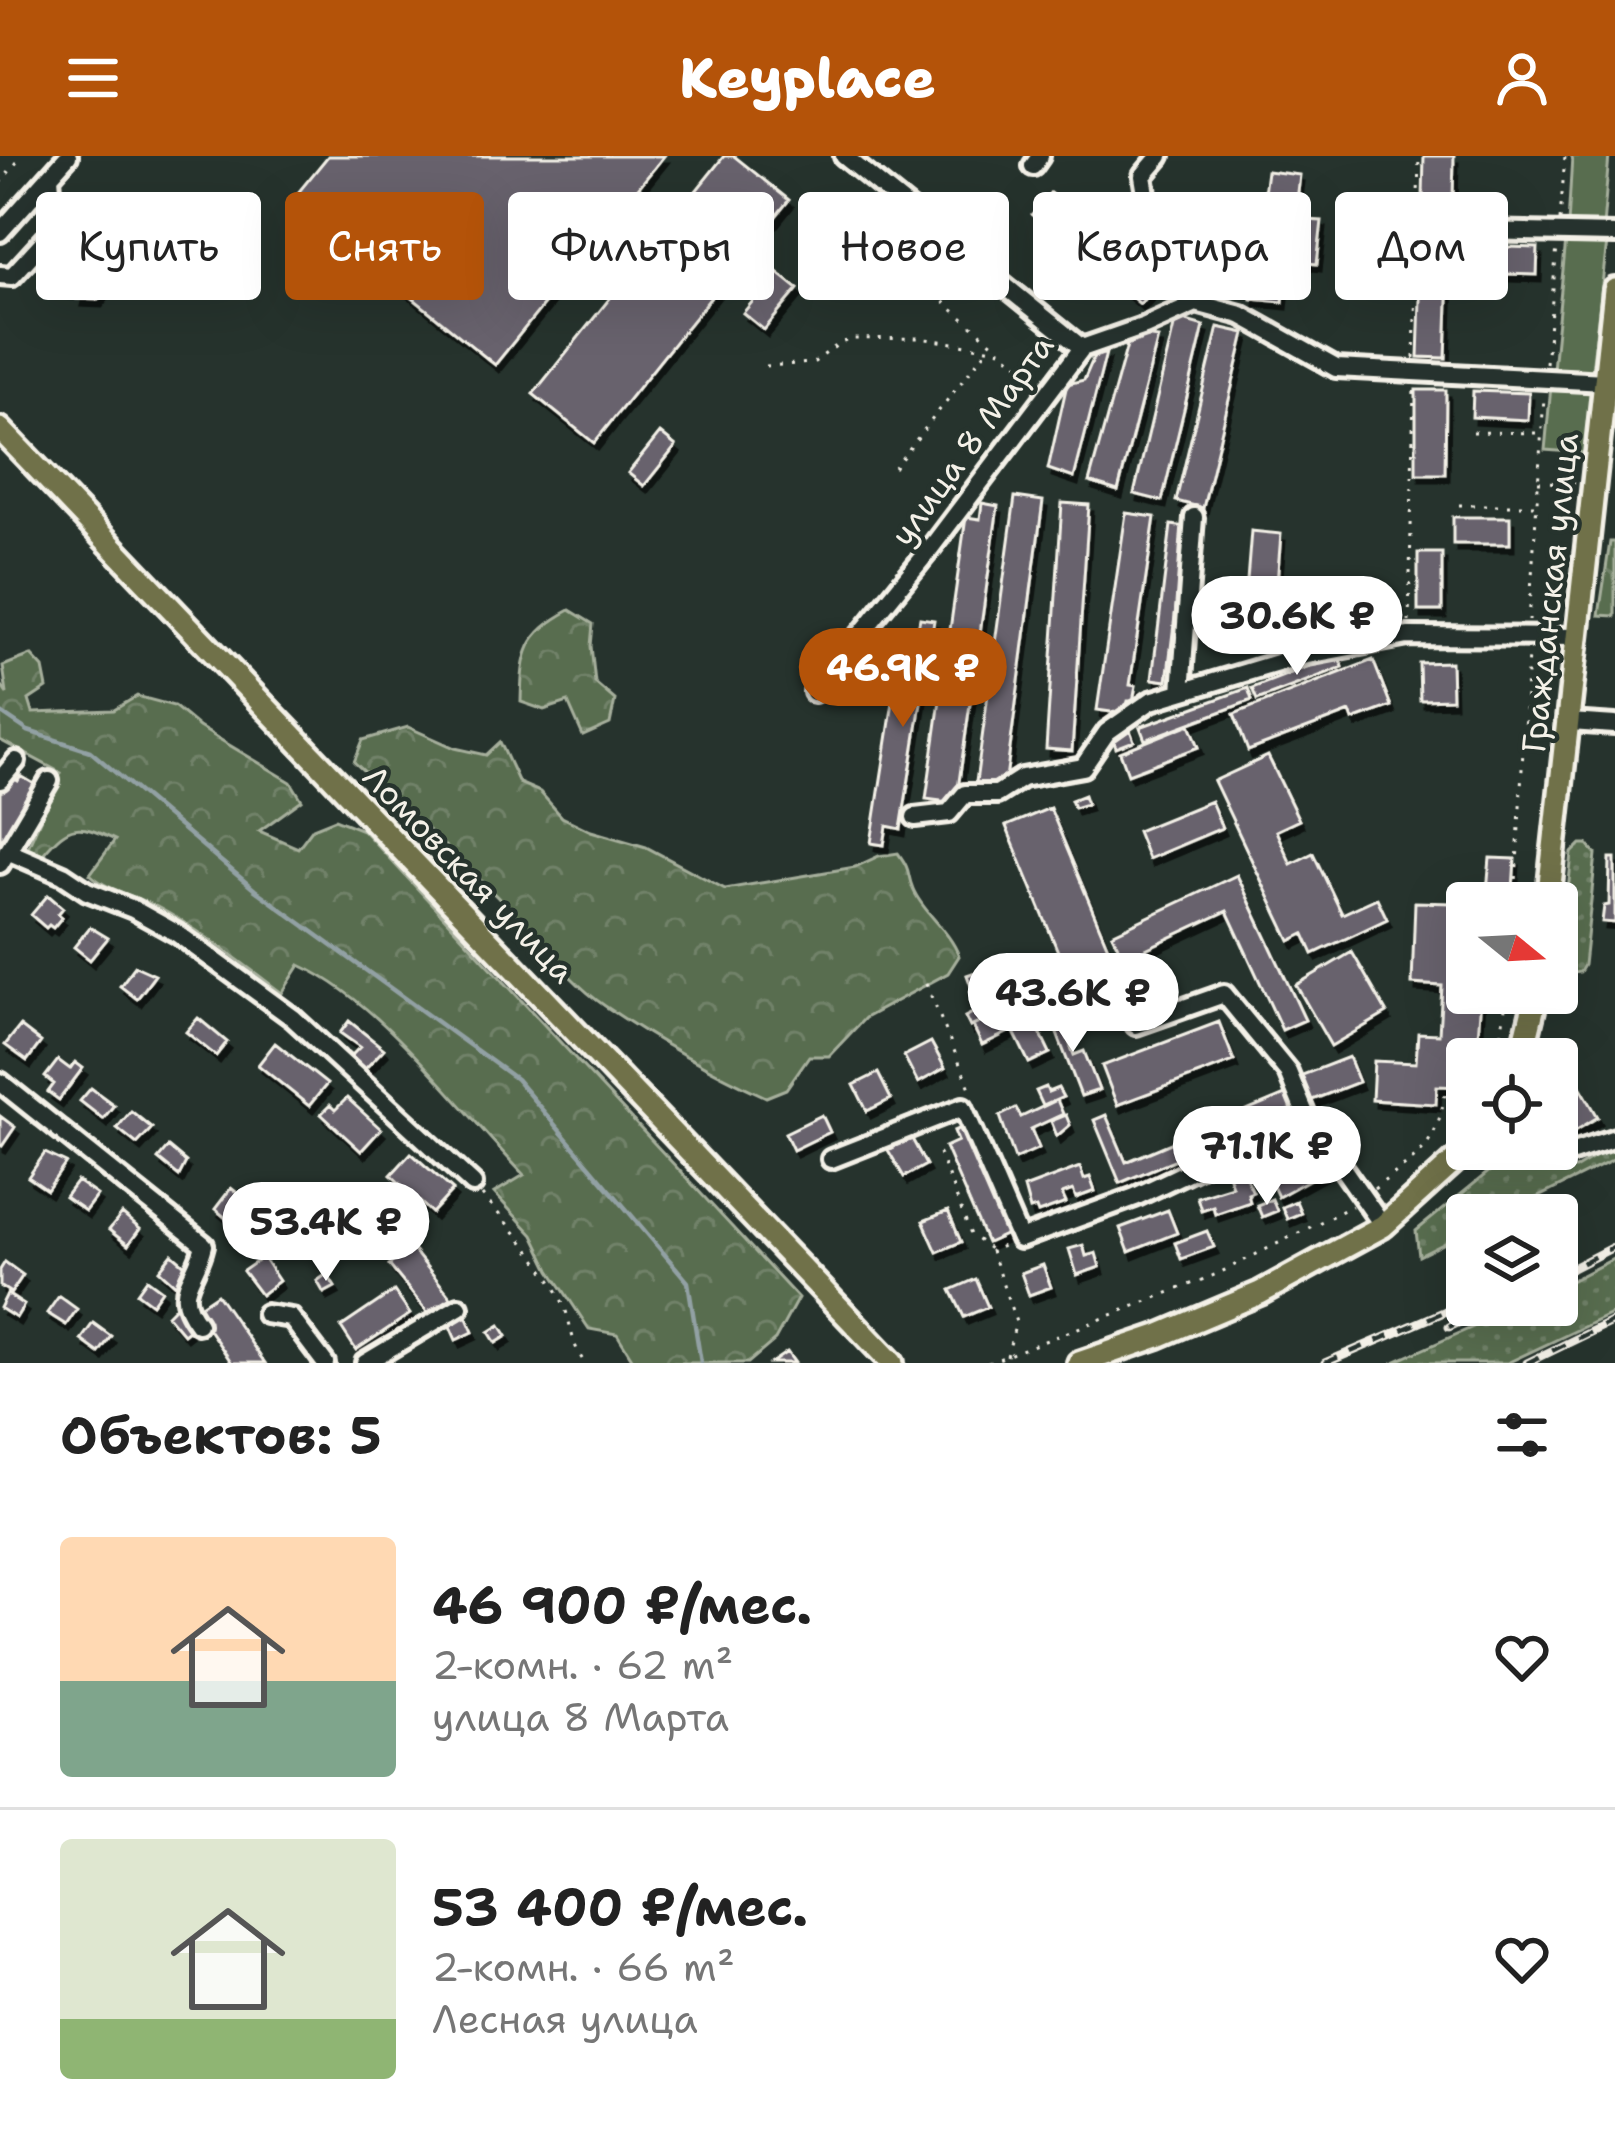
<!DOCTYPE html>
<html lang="ru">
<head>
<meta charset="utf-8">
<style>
  :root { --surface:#fff; --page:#f2f2f2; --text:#222; --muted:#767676; --line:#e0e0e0; --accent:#b45309 }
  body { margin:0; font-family:"Shantell Sans",sans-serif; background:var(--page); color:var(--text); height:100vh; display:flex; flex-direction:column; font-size:45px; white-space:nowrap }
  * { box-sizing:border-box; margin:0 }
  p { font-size:39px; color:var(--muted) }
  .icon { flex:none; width:66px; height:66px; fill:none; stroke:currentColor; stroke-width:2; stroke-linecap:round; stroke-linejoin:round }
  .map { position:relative; height:1207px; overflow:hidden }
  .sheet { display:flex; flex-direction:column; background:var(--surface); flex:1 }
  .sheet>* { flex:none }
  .guide { position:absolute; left:36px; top:36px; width:1545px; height:108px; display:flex; gap:24px }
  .needle { width:78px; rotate:108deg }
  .tools { position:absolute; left:1446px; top:726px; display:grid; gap:24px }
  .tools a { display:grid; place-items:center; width:132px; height:132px; border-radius:12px; background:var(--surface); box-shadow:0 12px 48px #0002; font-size:60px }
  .price { position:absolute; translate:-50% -102px; padding:0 27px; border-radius:42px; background:#fff; color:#222; font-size:39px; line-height:78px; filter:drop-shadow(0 3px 6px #0008) }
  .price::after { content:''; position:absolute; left:50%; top:72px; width:36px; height:27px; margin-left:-18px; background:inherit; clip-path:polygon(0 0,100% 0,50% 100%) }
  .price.on { background:var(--accent); color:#fff }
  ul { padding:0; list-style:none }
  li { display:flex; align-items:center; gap:36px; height:300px; padding:0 60px }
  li+li { border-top:3px solid var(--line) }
  li span { display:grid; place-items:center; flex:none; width:336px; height:240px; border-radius:12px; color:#555 }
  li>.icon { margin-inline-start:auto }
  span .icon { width:144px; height:144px; fill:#fffc; stroke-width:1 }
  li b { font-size:51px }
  h2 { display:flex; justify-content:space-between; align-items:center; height:144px; padding:0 60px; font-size:51px }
  .tag { padding:0 42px; border-radius:12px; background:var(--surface); box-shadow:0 12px 48px #0002; font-size:42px; line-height:108px }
  .tag.on { background:var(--accent); color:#fff }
  header { display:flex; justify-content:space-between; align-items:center; height:156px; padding:0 60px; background:var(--accent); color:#fff; font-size:54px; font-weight:800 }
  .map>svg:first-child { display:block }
</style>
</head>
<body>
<header><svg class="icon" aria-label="menu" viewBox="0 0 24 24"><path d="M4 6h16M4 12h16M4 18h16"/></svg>Keyplace<svg class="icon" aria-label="person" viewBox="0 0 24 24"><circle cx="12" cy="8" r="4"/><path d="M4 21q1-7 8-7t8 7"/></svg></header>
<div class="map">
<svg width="1615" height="1207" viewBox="0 0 1615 1207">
  <defs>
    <pattern id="grass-dots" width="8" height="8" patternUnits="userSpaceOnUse" patternTransform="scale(3)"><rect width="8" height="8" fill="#596d50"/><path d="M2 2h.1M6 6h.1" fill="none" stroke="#718269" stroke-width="1.8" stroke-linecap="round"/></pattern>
    <pattern id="forest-crowns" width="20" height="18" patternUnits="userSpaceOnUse" patternTransform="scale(3)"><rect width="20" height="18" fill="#596d50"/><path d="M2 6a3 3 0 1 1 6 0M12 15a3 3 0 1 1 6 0" fill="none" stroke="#718269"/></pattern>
    <filter id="shadow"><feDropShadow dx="4" dy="7" stdDeviation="0" flood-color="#0009"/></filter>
  </defs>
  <rect width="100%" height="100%" fill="#26332d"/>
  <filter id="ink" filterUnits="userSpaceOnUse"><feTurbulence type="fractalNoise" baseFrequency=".00833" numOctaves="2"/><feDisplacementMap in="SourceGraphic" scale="24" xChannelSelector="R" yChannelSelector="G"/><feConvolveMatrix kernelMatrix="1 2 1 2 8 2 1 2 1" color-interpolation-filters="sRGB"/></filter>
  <g filter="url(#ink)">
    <path fill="url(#grass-dots)" stroke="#a6af9c" stroke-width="3" d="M1581,688H1587L1596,698L1584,809L1580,816L1567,818L1560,811L1572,697Z
      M1615,989V1003L1502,1059H1467V1076L1419,1100L1416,1075L1497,1009L1575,1013Z
      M1615,1102V1156L1507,1207H1392L1523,1149H1557V1132Z"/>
    <path fill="url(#forest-crowns)" stroke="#a6af9c" stroke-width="3" d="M1610,386H1615V460L1599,459Z
      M570,454L593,468L591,490L595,527L615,544L610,568L583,580L568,546L544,554L521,546C522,497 525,478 570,454Z
      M31,499L43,512L47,532L29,544L33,557L114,554L137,540L174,550L199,571L291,626L302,644L259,675L298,692L313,672L335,663L363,674L798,1142L775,1184L748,1207H635L617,1178L589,1173L550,1114L533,1079L494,1037L524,1019C461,954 382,846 300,809L282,837C242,807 202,775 157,751C134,739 110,736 90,718L115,684C78,667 70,666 43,698L28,691L61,617L0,584V528L7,538L3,510Z
      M408,571L455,592L486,599L500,586L519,627L540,636L562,661L591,675L646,691L725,733L855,711L879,700L898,697C912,716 906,716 913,733C923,757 949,773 959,800L948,817L865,862L829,900H809L786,933L766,941C712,916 654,883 605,850C566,823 541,785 508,752C459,701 406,654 354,606L363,584Z"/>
    <path fill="#596d50" stroke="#a6af9c" stroke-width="3" d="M1572,0H1609L1603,71L1568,69Z
      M1566,84L1607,86L1592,214L1553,213Z
      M1551,230L1591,232L1585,297L1545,294Z"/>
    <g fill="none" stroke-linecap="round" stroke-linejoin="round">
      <path stroke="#92a1a4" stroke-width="4.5" d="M0,556L28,575L90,595L255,734L516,923L688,1126L701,1207"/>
    </g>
    <path fill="#67626d" stroke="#f4f1e8" stroke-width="3" filter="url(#shadow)" d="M328,0H664L495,209L292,44Z
      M724,0H734L789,44L594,287L533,238Z
      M1424,0H1454L1452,84H1422Z
      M1267,15L1300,19L1295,62L1261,59Z
      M1050,37L1159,126L1140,148L1032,59Z
      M1288,63L1322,65L1317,108L1283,104Z
      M57,74L79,96L74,100L97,122L99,107L105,99L115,106L114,122L98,144L77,143L80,131L91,130L65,104L60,110L41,89Z
      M1474,90L1538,92L1537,119L1473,117Z
      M1255,104L1287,107L1283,146L1251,143Z
      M1421,115L1449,116L1446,202L1418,201Z
      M777,116L798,133L764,174L743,157Z
      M1176,162L1204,170L1162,345L1134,338Z
      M1218,171L1245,177L1203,352L1176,345Z
      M1143,180L1158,182L1118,335L1089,326L1127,189Z
      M1106,197L1074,322L1048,313L1067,228L1084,224L1094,201Z
      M1416,234H1446L1445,318H1416Z
      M1473,235L1529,237L1528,264L1472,261Z
      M660,277L676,290L644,330L628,317Z
      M1015,341L1043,345L1005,630L976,626Z
      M982,347L998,350L956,647L926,643L966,361L980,363Z
      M1062,347L1089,349L1072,595L1046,593Z
      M1126,357L1155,361L1130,529L1136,530L1133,545H1128L1125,558L1097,554Z
      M1453,361H1510V388H1453Z
      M1171,369L1186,371L1167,525L1152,523Z
      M1251,375L1281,378L1274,464L1244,462Z
      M1418,397H1442V455H1418Z
      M920,462L934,464L901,673L887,670L884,689L871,687L904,475L917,477Z
      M1338,499L1343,511L1257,544L1252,532Z
      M1373,504L1391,550L1353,564L1350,556L1248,595L1234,558Z
      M1451,506L1452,543L1420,544L1419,507Z
      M1248,532L1252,544L1145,584L1140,571Z
      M1190,568L1199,591L1128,618L1120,596Z
      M1129,571L1134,585L1116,592L1113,582Z
      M1268,600L1299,664L1276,675L1291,708L1313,697L1342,758L1377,742L1387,763L1313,798L1304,778L1290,785L1214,625Z
      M8,619L18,625L21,620L36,629L0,687V633Z
      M1084,639L1087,648L1074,652L1071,644Z
      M1211,645L1222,672L1148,703L1137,675Z
      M1050,652L1115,808L1071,827L1006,670Z
      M1490,702L1515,703L1512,747H1486Z
      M1610,702H1615V767L1602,766L1604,750L1609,749Z
      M1237,719L1305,864L1282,874L1227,755L1124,803L1112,778Z
      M48,739L63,752L58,758L62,761L53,772L49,769L46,772L31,759Z
      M1415,746L1452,747L1451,787L1467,788V837L1481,840L1478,881L1464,880V888L1470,889L1462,931L1437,930L1436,948L1372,944L1374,905L1416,907L1418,877L1439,878L1442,830L1412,828Z
      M90,771L108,782L90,804L74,791Z
      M1352,796L1387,857L1331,890L1296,829Z
      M135,810L155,819L137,843L120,830Z
      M984,813L989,827L972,833L967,819Z
      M1018,830L1050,897L1029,907L1013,874L982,889L973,870L1009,853L1002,838Z
      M1050,838L1074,899L1084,895L1099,934L1081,940L1043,841Z
      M982,852L987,863L970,871L965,861Z
      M198,862L227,886L216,900L186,876Z
      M349,865L384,893L364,914L350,901L360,891L340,877Z
      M1219,866L1234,905L1117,949L1102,910Z
      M20,870L41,886L27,905L5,889Z
      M931,886L945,912L918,927L904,900Z
      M275,887L327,928L309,950L258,909Z
      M1349,901L1359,926L1307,946L1297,921Z
      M58,904L70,913L75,906L83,912L59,944L48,936L54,928L45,921Z
      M878,917L891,943L867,955L854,929Z
      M1580,930L1598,961L1575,975L1557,943Z
      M1046,931L1048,936L1058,932L1063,941L1043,950L1036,935Z
      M91,932L114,949L103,963L80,945Z
      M1292,936L1298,951L1120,1027L1094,964L1106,959L1126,1006Z
      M347,942L381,973L361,995L321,958L330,949L335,954Z
      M1057,944L1063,958L1031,973L1039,992L1015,1003L1000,960L1016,952L1021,961Z
      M131,955L152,972L137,988L117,972Z
      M822,959L830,976L793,994L785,977Z
      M1066,959L1070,969L1057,980L1051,965Z
      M0,960L15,971L2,990L0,989Z
      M966,970L972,984L967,986L983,1021L987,1022L991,1030L987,1032L1007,1078L987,1087L945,991L958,985L954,975Z
      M911,981L926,1009L904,1021L888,994Z
      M168,991L186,1006L179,1020L158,1003Z
      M45,997L66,1007L47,1034L28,1021Z
      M411,997L453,1034L432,1057L391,1019Z
      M1316,997L1325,1015L1278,1041L1264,1011L1285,1002L1288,1009Z
      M1238,1005L1253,1036L1248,1038L1250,1046L1215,1058L1213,1050L1201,1054L1197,1041L1232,1030L1225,1009Z
      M1080,1011L1084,1023L1090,1021L1095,1035L1076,1042L1073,1034L1062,1038L1066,1047L1038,1057L1036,1052L1030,1054L1024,1032Z
      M77,1025L97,1039L85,1055L65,1041Z
      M231,1032L254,1050L234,1069L215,1053Z
      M1272,1043L1277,1055L1262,1061L1257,1049Z
      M1296,1045L1301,1057L1287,1063L1282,1051Z
      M1168,1054L1177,1077L1129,1096L1120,1072Z
      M948,1055L961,1086L937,1096L923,1065Z
      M122,1058L140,1073L128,1089L109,1074Z
      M1207,1075L1214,1091L1181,1103L1175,1087Z
      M406,1085L454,1145L432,1162L389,1109L399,1101L394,1094Z
      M1083,1089L1086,1100L1096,1097L1100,1111L1077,1119L1069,1093Z
      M172,1098L192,1115L178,1131L159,1114Z
      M263,1101L279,1125L261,1139L243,1115Z
      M5,1106L23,1119L11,1137L0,1130V1114Z
      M1043,1109L1051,1131L1029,1139L1021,1117Z
      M327,1118L335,1131L324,1137L317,1125Z
      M147,1123L162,1134L152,1148L137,1137Z
      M976,1123L988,1151L964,1161L951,1134Z
      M394,1135L410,1158L356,1194L341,1171Z
      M7,1138L24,1149L16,1162L0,1152Z
      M217,1138L265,1207H232L195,1153Z
      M59,1140L77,1153L66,1169L47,1157Z
      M176,1150L193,1170L183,1178L167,1159Z
      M466,1160L473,1176L456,1184L449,1168Z
      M93,1167L111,1180L99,1197L81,1184Z
      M500,1169L507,1180L496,1187L489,1176Z
      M787,1196L795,1207H771Z"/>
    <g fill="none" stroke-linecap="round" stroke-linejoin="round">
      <g stroke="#f4f1e8" stroke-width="26">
        <path id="minor" d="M1160,0L1143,20L1149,56L1184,131
          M1033,10L1040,0
          M1476,60V75L1615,78
          M0,76L68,0
          M0,119L12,120L54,74L50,21
          M1082,192L1145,170L1196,147L1241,159L1336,212L1605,226
          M814,536L930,393L1082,192L844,0
          M1181,536L1194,361
          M1570,566L1615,569
          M0,624L16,605
          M915,661L949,657L965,638H997L1022,622L1083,611L1107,576L1151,545L1297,501L1408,480L1579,481
          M7,695L63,719L87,735L133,753L178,778L293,862L473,1028
          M0,708L49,625
          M1136,869L1224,838L1288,916L1306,960
          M0,926L204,1089C196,1125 171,1134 198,1168
          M1520,993L1561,1000L1615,982
          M831,1003L963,951L1020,1083L1135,1041L1306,960L1383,1070
          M266,1158L291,1162L325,1207
          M365,1207L459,1151"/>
      </g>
      <g stroke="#f4f1e8" stroke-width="30">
        <path id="major" d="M0,273L892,1207
          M1548,747L1615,134
          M1521,903L1537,837
          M1079,1207L1158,1180L1260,1137L1383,1070L1468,993"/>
      </g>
      <path stroke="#f4f1e8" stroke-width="3" stroke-dasharray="3 9" stroke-linecap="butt" d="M0,27L22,0
        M1560,64L1565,0
        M879,92L1025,214
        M1414,202L1419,0
        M1546,207L1557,91
        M766,210L813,207L840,187L853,183L919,182L1001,194
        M1473,276L1540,277
        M894,312L985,196
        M1538,326L1575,327
        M1459,349H1535
        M1529,465L1544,241
        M1409,466L1414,230
        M1515,747L1528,498
        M926,828L970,932L968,937
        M1476,903L1477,882L1501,881L1507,837
        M939,997L971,1079L990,1093
        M1374,1033C1417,999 1435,995 1445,938L1467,934
        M482,1039C508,1069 546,1109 562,1145C572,1166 570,1188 585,1207
        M1007,1200L1016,1166L991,1095L1008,1088
        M988,1207L1217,1118L1352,1050"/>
      <use href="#minor" stroke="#26332d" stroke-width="16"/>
      <use href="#major" stroke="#6f714a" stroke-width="21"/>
      <g stroke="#f4f1e8" stroke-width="9">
        <path id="rail" d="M1557,1120L1615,1090
          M1449,1171L1498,1149
          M1325,1207L1467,1146
          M1527,1207L1615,1164"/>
      </g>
      <use href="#rail" stroke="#26332d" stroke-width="4.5" stroke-dasharray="14" stroke-linecap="butt"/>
    </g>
  </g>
  <g text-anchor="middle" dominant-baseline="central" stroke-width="9" stroke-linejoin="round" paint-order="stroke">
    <g font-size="33" fill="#f4f1e8" stroke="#26332d">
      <text transform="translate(972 284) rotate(-54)">улица 8 Марта</text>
      <text transform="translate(1550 437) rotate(-84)">Гражданская улица</text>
      <text transform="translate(469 718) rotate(46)">Ломовская улица</text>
    </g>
  </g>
</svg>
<div class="tools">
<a><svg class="needle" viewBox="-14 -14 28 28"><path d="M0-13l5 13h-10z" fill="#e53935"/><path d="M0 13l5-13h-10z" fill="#767676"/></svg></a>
<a><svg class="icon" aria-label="locate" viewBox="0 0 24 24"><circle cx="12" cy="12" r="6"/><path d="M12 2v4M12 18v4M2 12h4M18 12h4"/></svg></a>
<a><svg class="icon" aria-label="layers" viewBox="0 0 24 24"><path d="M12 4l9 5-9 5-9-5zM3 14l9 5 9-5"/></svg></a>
</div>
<b class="price" style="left:1297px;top:522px">30.6K ₽</b>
<b class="price on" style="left:903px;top:574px">46.9K ₽</b>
<b class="price" style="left:1073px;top:899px">43.6K ₽</b>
<b class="price" style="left:1267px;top:1052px">71.1K ₽</b>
<b class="price" style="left:326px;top:1128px">53.4K ₽</b>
<div class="guide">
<a class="tag">Купить</a>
<a class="tag on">Снять</a>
<a class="tag">Фильтры</a>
<a class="tag">Новое</a>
<a class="tag">Квартира</a>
<a class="tag">Дом</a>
</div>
</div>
<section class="sheet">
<h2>Объектов: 5<svg class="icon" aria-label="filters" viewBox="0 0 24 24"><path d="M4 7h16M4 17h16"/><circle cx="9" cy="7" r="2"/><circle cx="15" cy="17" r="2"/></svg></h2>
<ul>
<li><span style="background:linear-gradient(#ffd9b3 60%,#7fa58c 0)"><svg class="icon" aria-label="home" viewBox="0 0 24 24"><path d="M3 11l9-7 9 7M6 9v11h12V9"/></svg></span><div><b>46 900 ₽/мес.</b><p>2-комн. · 62 m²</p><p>улица 8 Марта</p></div><svg class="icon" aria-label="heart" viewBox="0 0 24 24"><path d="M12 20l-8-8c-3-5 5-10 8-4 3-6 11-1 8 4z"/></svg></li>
<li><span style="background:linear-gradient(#dfe7d0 75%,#8fb573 0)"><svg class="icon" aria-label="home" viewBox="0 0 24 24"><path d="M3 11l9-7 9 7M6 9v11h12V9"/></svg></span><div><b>53 400 ₽/мес.</b><p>2-комн. · 66 m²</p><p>Лесная улица</p></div><svg class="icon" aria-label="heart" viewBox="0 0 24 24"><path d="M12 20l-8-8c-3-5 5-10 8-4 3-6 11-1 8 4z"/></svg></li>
</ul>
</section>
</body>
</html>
